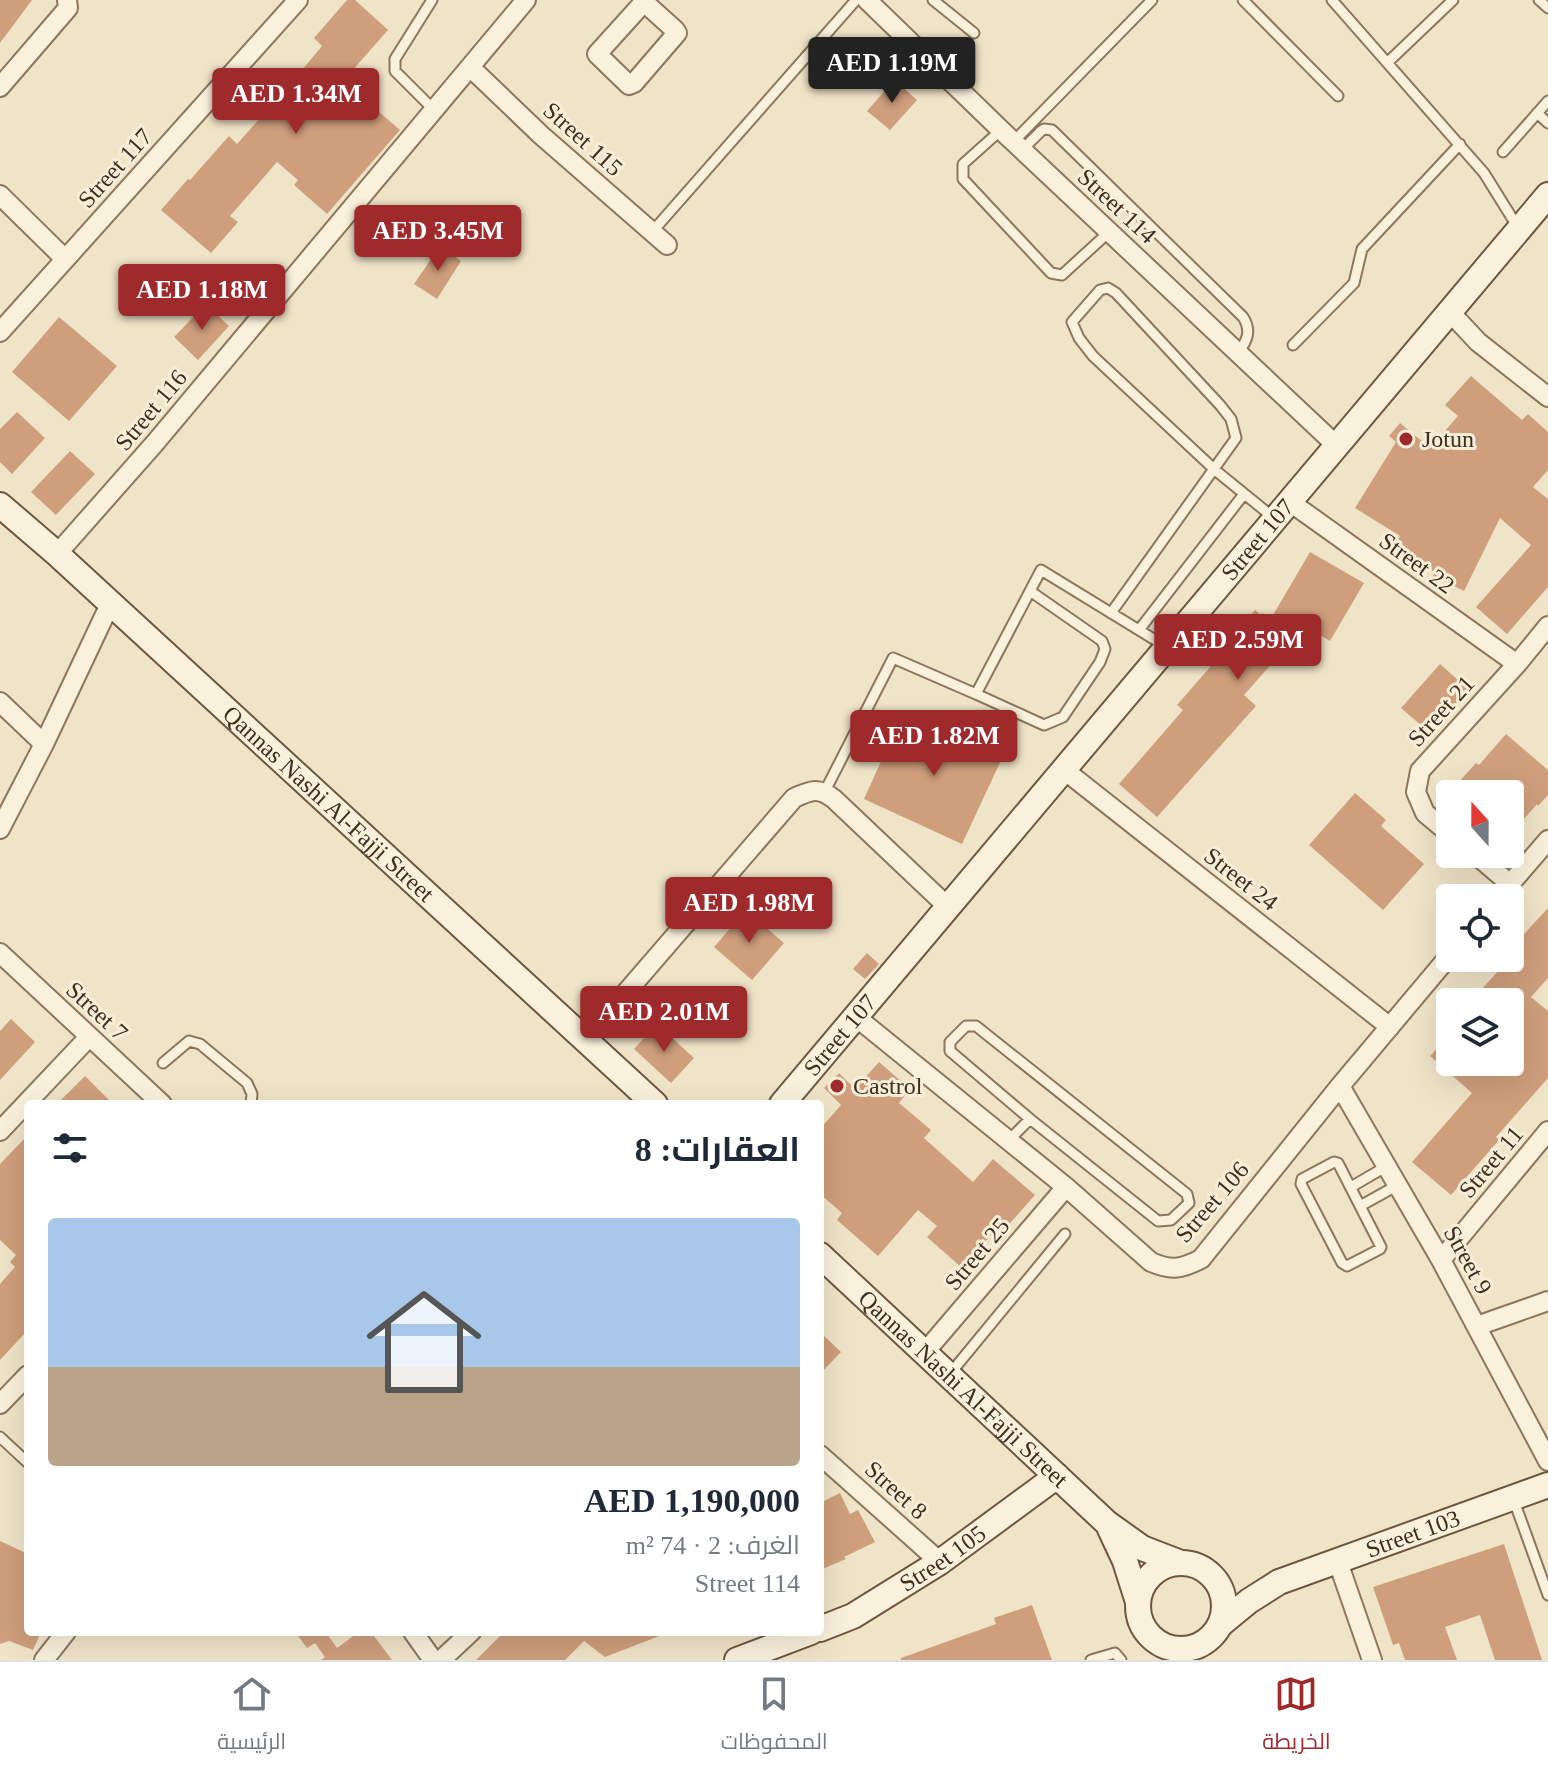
<!DOCTYPE html>
<html lang="ar">
<head>
<meta charset="utf-8">
<style>
  :root { --surface:#fff; --page:#f6f6f7; --text:#1f2937; --muted:#747a83; --line:#e0e1e3; --accent:#9e2a2b }
  body { margin:0; font-family:"Times New Roman",Cairo,serif; background:var(--page); color:var(--text); direction:rtl; height:100vh; display:flex; flex-direction:column; font-size:30px; white-space:nowrap }
  * { box-sizing:border-box; margin:0 }
  p { font-size:26px; color:var(--muted) }
  .icon { flex:none; width:44px; height:44px; fill:none; stroke:currentColor; stroke-width:2; stroke-linecap:round; stroke-linejoin:round }
  .map { position:relative; flex:1; overflow:hidden; direction:ltr }
  .side { position:absolute; left:24px; top:1100px; width:800px; height:536px; display:flex; flex-direction:column; background:var(--surface); border-radius:8px; box-shadow:0 8px 32px #0002; direction:rtl }
  .side>* { flex:none }
  .needle { width:52px; rotate:339deg }
  .controls { position:absolute; left:1436px; top:780px; display:grid; gap:16px }
  .controls a { display:grid; place-items:center; width:88px; height:88px; border-radius:8px; background:var(--surface); box-shadow:0 8px 32px #0002; font-size:40px }
  .price { position:absolute; translate:-50% -68px; padding:0 18px; border-radius:8px; background:var(--accent); color:#fff; font-size:26px; line-height:52px; filter:drop-shadow(0 2px 4px #0008) }
  .price::after { content:''; position:absolute; left:50%; top:48px; width:24px; height:18px; margin-left:-12px; background:inherit; clip-path:polygon(0 0,100% 0,50% 100%) }
  .price.current { background:#222; color:#fff }
  ul { padding:0; list-style:none }
  li { display:grid; align-content:center; gap:16px; height:424px; padding:0 24px }
  li+li { border-top:2px solid var(--line) }
  li span { display:grid; place-items:center; height:248px; border-radius:8px; color:#555 }
  li>.icon { margin-inline-start:auto }
  span .icon { width:144px; height:144px; fill:#fffc; stroke-width:1 }
  li b { font-size:34px }
  h2 { display:flex; justify-content:space-between; align-items:center; height:96px; padding:0 24px; font-size:34px }
  .tabs { display:flex; justify-content:space-around; align-items:center; height:112px; border-top:2px solid var(--line); background:var(--surface); font-size:22px; color:var(--muted) }
  .tabs a { display:grid; justify-items:center; gap:4px }
  .tabs .current { color:var(--accent) }
  .map>svg:first-child { display:block }
</style>
</head>
<body>
<div class="map">
<svg width="1548" height="1660" viewBox="0 0 1548 1660">
  <rect width="100%" height="100%" fill="#f0e4c8"/>
  <path fill="#cf9f7d" d="M0,0H32L0,43Z
    M347,0H355L388,30L343,81L400,130L327,214L294,185L298,180L277,162L230,216L238,222L211,253L161,210L188,179L190,180L229,136L237,144L287,88L322,46L314,38Z
    M898,83L917,100L890,130L867,111L891,84Z
    M440,246L461,261L437,299L414,284Z
    M206,304L229,326L198,360L174,337Z
    M59,317L117,366L69,421L12,372Z
    M1471,376L1522,420L1528,414L1548,432V470L1533,487L1548,499V587L1507,634L1476,607L1531,545L1500,518L1464,591L1433,576L1435,572L1393,548L1400,536L1355,508L1396,442L1389,436L1400,423L1430,448L1458,416L1445,405Z
    M17,412L45,438L12,474L0,462V429Z
    M70,451L95,474L56,515L31,492Z
    M1310,552L1364,583L1330,641L1305,626L1244,695L1256,706L1157,817L1119,784L1183,710L1177,705L1225,650L1222,648L1255,610L1269,622Z
    M1440,664L1468,689L1430,733L1401,708Z
    M902,715L1004,754L962,844L864,799Z
    M1506,734L1548,770V795L1538,806L1537,804L1510,835V794H1448L1476,763L1479,765Z
    M1355,793L1386,820L1381,826L1424,864L1383,910L1309,845Z
    M1548,908V978L1531,997L1548,1011V1078L1496,1137L1499,1140L1451,1195L1412,1162L1472,1093L1430,1056L1450,1033V1062H1510V1002H1470L1510,958V949Z
    M746,910L784,943L752,980L714,947Z
    M867,953L879,964L865,979L853,969Z
    M11,1019L35,1042L0,1080V1031Z
    M657,1024L694,1058L671,1083L634,1049Z
    M879,1062L910,1089L899,1103L931,1130L924,1138L973,1182L993,1159L1035,1195L1003,1231L998,1227L962,1268L927,1237L937,1226L918,1210L878,1256L837,1220L842,1213L820,1194V1129L841,1105L824,1088L839,1073L855,1089Z
    M85,1076L113,1104H57Z
    M28,1135V1330L0,1360V1284L15,1267L10,1262L16,1255L0,1240V1164Z
    M820,1332L841,1352L820,1374Z
    M840,1493L850,1514L858,1510L875,1542L844,1557L846,1559L820,1570V1503Z
    M0,1541L28,1554V1632H41L33,1650L9,1641L0,1644Z
    M1504,1544L1542,1660H1495L1480,1615L1445,1627L1457,1660H1405L1399,1643L1393,1645L1373,1587Z
    M1032,1605L1052,1660H901V1658L996,1624L994,1618Z
    M295,1632H330L327,1634L337,1648L359,1632H371L392,1660H321L325,1657L315,1643L307,1648Z
    M504,1632H667V1633L605,1657L584,1641L565,1660H476Z"/>
  <g fill="none" stroke-linecap="round" stroke-linejoin="round">
    <g stroke="#8d765c" stroke-width="13">
      <path id="lane" d="M432,0L395,59V71L434,110
        M933,0L974,33
        M1243,0L1338,96
        M1332,0L1484,173L1517,226
        M1539,0L1548,8
        M1388,62L1453,0
        M1537,113L1548,123
        M1001,130L963,164V179L1051,273L1062,275L1109,232
        M1013,142L1152,0
        M1022,150L1041,131L1044,129L1052,130L1243,317C1252,331 1247,341 1238,353
        M1503,152L1548,101
        M652,232L856,0
        M1293,345L1354,283L1362,249L1460,144
        M1111,613L1236,438L1231,419L1220,405L1116,293L1108,288L1100,290L1072,322L1079,338L1093,356L1215,470L1274,518
        M1139,630L1244,494
        M976,694L1044,725L1063,717L1100,662L1105,649L1102,641L1030,591
        M825,791L893,658L976,694L1041,570L1165,646
        M966,1026H976L1187,1194L1189,1203L1171,1220L1158,1221L1030,1119L950,1051V1042Z
        M163,1063L189,1041L200,1044L247,1083L252,1094L251,1104
        M1009,1140L1030,1119
        M1334,1162L1338,1163L1381,1247L1380,1249L1347,1266L1342,1263L1301,1184L1302,1179Z
        M1351,1187L1387,1166
        M1360,1206L1398,1185
        M949,1375L1065,1234
        M0,1437L28,1463
        M1513,1498L1548,1595
        M1091,1660L1115,1653L1121,1660"/>
    </g>
    <g stroke="#8d765c" stroke-width="22">
      <path id="street" d="M642,0L644,2L675,30L677,33L634,83L629,85L597,54L644,2
        M867,0L1001,130L1337,446
        M470,67L541,135L667,245
        M0,87L68,8L67,0
        M0,195L65,259
        M1450,312L1478,342L1548,397
        M0,332L298,0
        M1290,502L1517,664
        M57,554L155,443L526,0
        M0,702L44,744
        M1063,769L1390,1027
        M0,829L44,744L110,604
        M1450,834L1425,813L1416,792L1420,771L1517,664L1548,626
        M1475,854L1510,884
        M1498,898L1548,840
        M0,953L162,1104
        M856,1017L1066,1187L1151,1262C1172,1271 1181,1269 1201,1259L1340,1086L1450,955
        M585,1040L794,798C811,790 819,787 834,799L948,907
        M1340,1086L1441,1260L1548,1461
        M0,1131L89,1037
        M1441,1260L1548,1131
        M1477,1326L1548,1301
        M925,1352L1066,1187
        M0,1404L28,1375
        M820,1455L940,1562
        M1338,1562L1372,1660
        M413,1632L433,1660
        M44,1660L66,1632
        M441,1660L471,1632"/>
    </g>
    <g stroke="#6f573f" stroke-width="28">
      <g id="secondary">
        <path id="s1" d="M0,505L57,554L655,1104"/>
        <path id="s2" d="M782,1104L1548,195"/>
        <path id="s3" d="M820,1255L1107,1523L1142,1548L1181,1563"/>
        <path d="M1110,1529L1125,1561L1138,1602"/>
        <circle cx="1181" cy="1606" r="43"/>
        <path id="s4" d="M1221,1624L1249,1601L1279,1582L1548,1485"/>
        <path id="s5" d="M820,1629L853,1616L940,1562L1057,1476"/>
        <path d="M737,1660L811,1632"/>
      </g>
    </g>
    <use href="#lane" stroke="#faf1dc" stroke-width="9"/>
    <use href="#street" stroke="#faf1dc" stroke-width="18"/>
    <use href="#secondary" stroke="#faf1dc" stroke-width="24"/>
  </g>
  <g fill="#9e2a2b" stroke="#f7eed8" stroke-width="3">
    <circle cx="1406" cy="439" r="8"/>
    <circle cx="837" cy="1086" r="8"/>
  </g>
  <g text-anchor="middle" dominant-baseline="central" stroke-width="6" stroke-linejoin="round" paint-order="stroke">
    <g font-size="24" fill="#3d2e20" stroke="#f7eed8">
      <text transform="translate(583 139) rotate(42)">Street 115</text>
      <text transform="translate(115 168) rotate(-48)">Street 117</text>
      <text transform="translate(1117 206) rotate(43)">Street 114</text>
      <text transform="translate(151 410) rotate(-50)">Street 116</text>
      <text stroke="none"><textPath href="#s2" startOffset="738">Street 107</textPath></text>
      <text transform="translate(1417 563) rotate(36)">Street 22</text>
      <text transform="translate(1441 711) rotate(-48)">Street 21</text>
      <text stroke="none"><textPath href="#s1" startOffset="444">Qannas Nashi Al-Fajji Street</textPath></text>
      <text transform="translate(1241 879) rotate(38)">Street 24</text>
      <text transform="translate(97 1011) rotate(43)">Street 7</text>
      <text stroke="none"><textPath href="#s2" startOffset="90">Street 107</textPath></text>
      <text transform="translate(1491 1162) rotate(-50)">Street 11</text>
      <text transform="translate(1212 1202) rotate(-49)">Street 106</text>
      <text transform="translate(977 1254) rotate(-50)">Street 25</text>
      <text transform="translate(1468 1260) rotate(61)">Street 9</text>
      <text stroke="none"><textPath href="#s3" startOffset="196">Qannas Nashi Al-Fajji Street</textPath></text>
      <text transform="translate(896 1490) rotate(42)">Street 8</text>
      <text stroke="none"><textPath href="#s4" startOffset="214">Street 103</textPath></text>
      <text stroke="none"><textPath href="#s5" startOffset="142">Street 105</textPath></text>
    </g>
    <g font-size="24" fill="#3d2e20" stroke="#f7eed8" text-anchor="start">
      <text x="1422" y="439">Jotun</text>
      <text x="853" y="1086">Castrol</text>
    </g>
  </g>
</svg>
<div class="controls">
<a><svg class="needle" viewBox="-14 -14 28 28"><path d="M0-13l5 13h-10z" fill="#e53935"/><path d="M0 13l5-13h-10z" fill="#747a83"/></svg></a>
<a><svg class="icon" aria-label="locate" viewBox="0 0 24 24"><circle cx="12" cy="12" r="6"/><path d="M12 2v4M12 18v4M2 12h4M18 12h4"/></svg></a>
<a><svg class="icon" aria-label="layers" viewBox="0 0 24 24"><path d="M12 4l9 5-9 5-9-5zM3 14l9 5 9-5"/></svg></a>
</div>
<b class="price current" style="left:892px;top:105px">AED 1.19M</b>
<b class="price" style="left:296px;top:136px">AED 1.34M</b>
<b class="price" style="left:438px;top:273px">AED 3.45M</b>
<b class="price" style="left:202px;top:332px">AED 1.18M</b>
<b class="price" style="left:1238px;top:682px">AED 2.59M</b>
<b class="price" style="left:934px;top:778px">AED 1.82M</b>
<b class="price" style="left:749px;top:945px">AED 1.98M</b>
<b class="price" style="left:664px;top:1054px">AED 2.01M</b>
<section class="side">
<h2>العقارات: 8<svg class="icon" aria-label="filters" viewBox="0 0 24 24"><path d="M4 7h16M4 17h16"/><circle cx="9" cy="7" r="2"/><circle cx="15" cy="17" r="2"/></svg></h2>
<ul>
<li><span style="background:linear-gradient(#a9c7e8 60%,#b9a48a 0)"><svg class="icon" aria-label="home" viewBox="0 0 24 24"><path d="M3 11l9-7 9 7M6 9v11h12V9"/></svg></span><div><b>AED 1,190,000</b><p>الغرف: 2 · 74 m²</p><p>Street 114</p></div></li>
</ul>
</section>
</div>
<nav class="tabs">
<a class="current"><svg class="icon" aria-label="map" viewBox="0 0 24 24"><path d="M3 6l6-2 6 2 6-2v14l-6 2-6-2-6 2zM9 4v14M15 6v14"/></svg>الخريطة</a>
<a><svg class="icon" aria-label="saved" viewBox="0 0 24 24"><path d="M7 4h10v16l-5-4-5 4z"/></svg>المحفوظات</a>
<a><svg class="icon" aria-label="home" viewBox="0 0 24 24"><path d="M3 11l9-7 9 7M6 9v11h12V9"/></svg>الرئيسية</a>
</nav>
</body>
</html>
